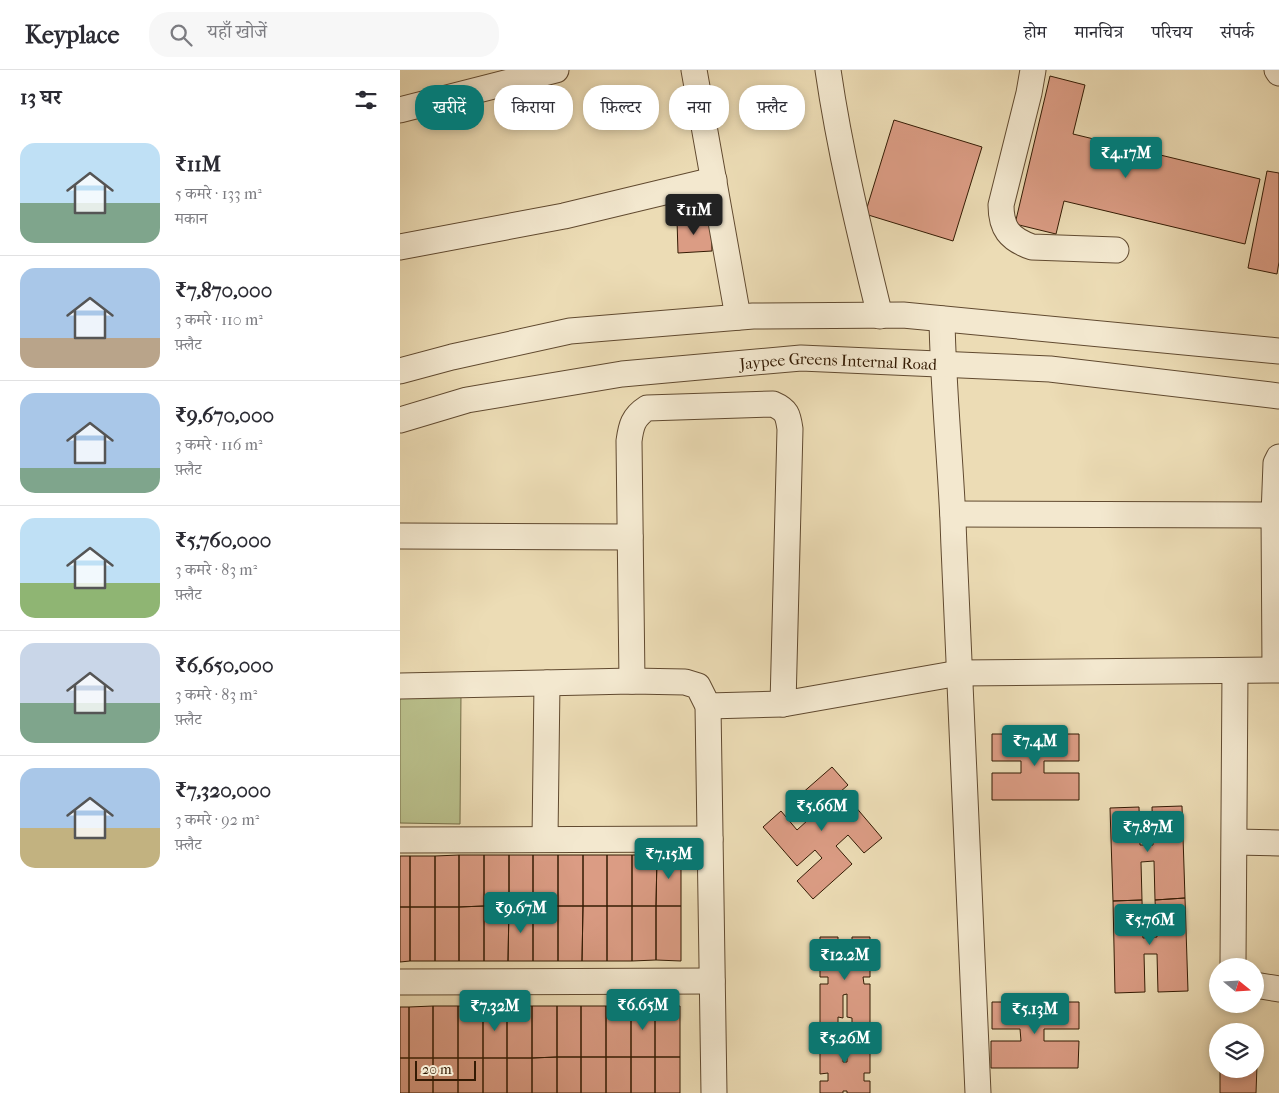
<!DOCTYPE html>
<html lang="hi">
<head>
<meta charset="utf-8">
<style>
  :root { --surface:#fff; --page:#f7f7f7; --text:#2b2b33; --muted:#7c7c81; --line:#e1e1e2; --accent:#0f766e }
  body { margin:0; font-family:"IM FELL French Canon","Noto Serif Devanagari",serif; background:var(--page); color:var(--text); height:100vh; display:flex; flex-direction:column; font-size:19px; white-space:nowrap }
  * { box-sizing:border-box; margin:0 }
  p { font-size:16px; color:var(--muted) }
  .icon { flex:none; width:28px; height:28px; fill:none; stroke:currentColor; stroke-width:2; stroke-linecap:round; stroke-linejoin:round }
  .map { position:relative; flex:1; overflow:hidden }
  .side { display:flex; flex-direction:column; background:var(--surface); width:400px }
  .side>* { flex:none }
  .top-card { position:absolute; left:15px; top:15px; width:475px; height:45px; display:flex; gap:10px }
  .needle { width:32px; rotate:108deg }
  .buttons { position:absolute; left:809px; top:888px; display:grid; gap:10px }
  .buttons a { display:grid; place-items:center; width:55px; height:55px; border-radius:50%; background:var(--surface); box-shadow:0 2px 8px #0003; font-size:25px }
  .scale { position:absolute; left:15px; bottom:12px; width:61px; box-sizing:border-box; padding-left:5px; border:2px solid #331a03; border-top:0; font-size:14px; line-height:18px; white-space:nowrap; color:#331a03; -webkit-text-stroke:4px #f3e8cf; paint-order:stroke }
  .price { position:absolute; translate:-50% -42px; padding:0 11px; border-radius:5px; background:var(--accent); color:#fff; font-size:16px; line-height:32px; filter:drop-shadow(0 1px 2px #0008) }
  .price::after { content:''; position:absolute; left:50%; top:30px; width:15px; height:11px; margin-left:-8px; background:inherit; clip-path:polygon(0 0,100% 0,50% 100%) }
  .price.active { background:#222; color:#fff }
  ul { padding:0; list-style:none }
  li { display:flex; align-items:center; gap:15px; height:125px; padding:0 20px }
  li+li { border-top:1px solid var(--line) }
  li span { display:grid; place-items:center; flex:none; width:140px; height:100px; border-radius:15px; color:#555 }
  li>.icon { margin-inline-start:auto }
  span .icon { width:60px; height:60px; fill:#fffc; stroke-width:1 }
  li b { font-size:21px }
  h2 { display:flex; justify-content:space-between; align-items:center; height:60px; padding:0 20px; font-size:21px }
  .chip { padding:0 18px; border-radius:20px; background:var(--surface); box-shadow:0 2px 8px #0003; font-size:18px; line-height:45px }
  .chip.active { background:var(--accent); color:#fff }
  header { display:flex; align-items:center; gap:30px; box-sizing:border-box; height:70px; padding:0 25px; background:var(--surface); border-bottom:1px solid var(--line) }
  header strong { font-size:24px }
  nav { display:flex; gap:28px; margin-inline-start:auto; font-size:18px }
  .search { width:350px; height:45px; background:var(--page); display:flex; align-items:center; gap:12px; box-sizing:border-box; padding:0 18px; border-radius:20px; color:var(--muted); font-size:19px }
  main { display:flex; flex:1; min-height:0 }
  .map>svg:first-child { display:block }
</style>
</head>
<body>
<header>
<strong>Keyplace</strong>
<div class="search"><svg class="icon" aria-label="search" viewBox="0 0 24 24"><circle cx="10" cy="10" r="6"/><path d="M15 15l6 6"/></svg>यहाँ खोजें</div>
<nav><a>होम</a><a>मानचित्र</a><a>परिचय</a><a>संपर्क</a></nav>
</header>
<main>
<section class="side">
<h2>13 घर<svg class="icon" aria-label="filters" viewBox="0 0 24 24"><path d="M4 7h16M4 17h16"/><circle cx="9" cy="7" r="2"/><circle cx="15" cy="17" r="2"/></svg></h2>
<ul>
<li><span style="background:linear-gradient(#bfe0f5 60%,#7fa58c 0)"><svg class="icon" aria-label="home" viewBox="0 0 24 24"><path d="M3 11l9-7 9 7M6 9v11h12V9"/></svg></span><div><b>₹11M</b><p>5 कमरे · 133 m²</p><p>मकान</p></div></li>
<li><span style="background:linear-gradient(#a9c7e8 70%,#b9a48a 0)"><svg class="icon" aria-label="home" viewBox="0 0 24 24"><path d="M3 11l9-7 9 7M6 9v11h12V9"/></svg></span><div><b>₹7,870,000</b><p>3 कमरे · 110 m²</p><p>फ़्लैट</p></div></li>
<li><span style="background:linear-gradient(#a9c7e8 75%,#7fa58c 0)"><svg class="icon" aria-label="home" viewBox="0 0 24 24"><path d="M3 11l9-7 9 7M6 9v11h12V9"/></svg></span><div><b>₹9,670,000</b><p>3 कमरे · 116 m²</p><p>फ़्लैट</p></div></li>
<li><span style="background:linear-gradient(#bfe0f5 65%,#8fb573 0)"><svg class="icon" aria-label="home" viewBox="0 0 24 24"><path d="M3 11l9-7 9 7M6 9v11h12V9"/></svg></span><div><b>₹5,760,000</b><p>3 कमरे · 83 m²</p><p>फ़्लैट</p></div></li>
<li><span style="background:linear-gradient(#c9d6e8 60%,#7fa58c 0)"><svg class="icon" aria-label="home" viewBox="0 0 24 24"><path d="M3 11l9-7 9 7M6 9v11h12V9"/></svg></span><div><b>₹6,650,000</b><p>3 कमरे · 83 m²</p><p>फ़्लैट</p></div></li>
<li><span style="background:linear-gradient(#a9c7e8 60%,#c2b280 0)"><svg class="icon" aria-label="home" viewBox="0 0 24 24"><path d="M3 11l9-7 9 7M6 9v11h12V9"/></svg></span><div><b>₹7,320,000</b><p>3 कमरे · 92 m²</p><p>फ़्लैट</p></div></li>
</ul>
</section>
<div class="map">
<svg width="879" height="1023" viewBox="0 0 879 1023">
  <rect width="100%" height="100%" fill="#ecdcb5"/>
  <filter id="stains"><feTurbulence type="fractalNoise" baseFrequency=".004" numOctaves="4"/><feColorMatrix values="0 0 0 0 .2 0 0 0 0 .09 0 0 0 0 .02 0 0 0 .5 -.17"/></filter>
  <radialGradient id="worn" r=".72"><stop offset=".6" stop-color="#630" stop-opacity="0"/><stop offset="1" stop-color="#630" stop-opacity=".3"/></radialGradient>
  <path fill="#bac08c" stroke="#766d48" d="M0,624H61L60,754L0,753Z"/>
  <path fill="#db9c84" stroke="#331a03" d="M650,6L685,15L673,64L860,109L845,174L664,131L656,164L615,154Z
    M494,50L582,77L553,171L465,144Z
    M867,101L879,103V192L877,204L848,198Z
    M311,148L312,181L278,183L277,150Z
    M592,664H679V691H644V703H679V730H592V703H621V691H592Z
    M432,697L448,715L423,737L430,744L448,728L482,768L464,783L448,765L436,776L452,794L413,829L397,811L422,788L415,780L397,796L363,757L381,741L397,760L408,750L392,732Z
    M782,736L785,828L755,830L754,791L741,792L742,830L713,831L710,738L739,737L740,775H753L752,737Z
    M281,784V836H256L257,785Z
    M59,785V837H35V786Z
    M59,785H84V836L59,837Z
    M84,785H109V836H84Z
    M109,785H133V836H109Z
    M133,785H158V836H133Z
    M158,785H183V836H158Z
    M183,785H207V836H183Z
    M207,785H232V836H207Z
    M232,785H257L256,836H232Z
    M0,786H10V837H0Z
    M10,786H35V837H10Z
    M785,828L788,921L758,922L757,884H744L745,922L715,923L713,831L742,830L743,868L757,867L755,830Z
    M84,836V891H59V837Z
    M84,836H109L108,891H84Z
    M109,836H133V891H108Z
    M133,836H158V891H133Z
    M158,836H183L182,891H158Z
    M183,836H207V891H182Z
    M207,836H232V891H207Z
    M232,836H256V890L232,891Z
    M256,836H281V891L256,890Z
    M0,837H10V891L0,892Z
    M10,837H35V891H10Z
    M35,837H59V891H35Z
    M420,867H438V873L443,874V895H447V874L452,873V867H470V907H463L464,914H470V954H452V948L447,947V924L443,925V948L438,947V954L420,955V914H428V907H420Z
    M592,932H679V959H644V971H679L678,998H591V971H621L620,959H592Z
    M33,936H58V988H33Z
    M33,936V988H9V937Z
    M58,936L83,937V988H58Z
    M107,936H132V988H107Z
    M107,936V988H83V937Z
    M132,936H157V987L132,988Z
    M157,936H181V987H157Z
    M181,936H206V987H181Z
    M206,936H231V987H206Z
    M231,936H255V987H231Z
    M255,936H280V987H255Z
    M0,937H9V988H0Z
    M420,963H438V970H443V992H447V970H452V963H470V1003H464V1011H470V1023H447V1021H443V1023H420V1011H428V1003L420,1004Z
    M157,987V1023H132V988Z
    M157,987H181V1023H157Z
    M181,987H206V1023H181Z
    M206,987H231V1023H206Z
    M231,987H255V1023H231Z
    M255,987H280V1023H255Z
    M0,988H9V1023H0Z
    M9,988H33V1023H9Z
    M33,988H58V1023H33Z
    M58,988H83V1023H58Z
    M83,988H107V1023H83Z
    M107,988H132V1023H107Z
    M855,995H857L856,1023H820V999H855Z"/>
  <g fill="none" stroke-linecap="round" stroke-linejoin="round">
    <g stroke="#614a30" stroke-width="27">
      <g id="minor">
        <path d="M294,0L338,247"/>
        <path d="M428,0C440,83 460,164 480,246"/>
        <path d="M633,0L629,23L601,135C601,158 609,169 632,177L716,180"/>
        <path d="M877,0L879,3"/>
        <path d="M0,40L156,0"/>
        <path d="M0,177L164,146L314,110"/>
        <path d="M542,249C543,317 550,384 553,451C560,642 568,833 578,1023"/>
        <path d="M0,301L52,287L170,261L353,246L503,245L879,281"/>
        <path id="s1" d="M0,350L67,330L222,304L401,288L650,299L879,326"/>
        <path d="M553,444L874,445"/>
        <path d="M0,466L230,467"/>
        <path d="M875,599L874,445L876,393L879,387"/>
        <path d="M232,611L229,371C231,356 233,347 247,338L373,334C387,340 388,345 390,359L383,634"/>
        <path d="M0,616L232,611L285,612L298,616L308,636L314,1023"/>
        <path d="M308,636L383,634L559,603L879,600"/>
        <path d="M145,769L147,613"/>
        <path d="M0,770L310,769"/>
        <path d="M835,772L879,773"/>
        <path d="M834,896L833,893L835,601"/>
        <path d="M0,912L312,911"/>
        <path d="M855,915L879,919"/>
      </g>
    </g>
    <use href="#minor" stroke="#f3e8cf" stroke-width="25"/>
  </g>
  <g text-anchor="middle" dominant-baseline="central" stroke-width="4.5" stroke-linejoin="round" paint-order="stroke">
    <g font-size="16" fill="#331a03" stroke="#f3e8cf">
      <text stroke="none"><textPath href="#s1" startOffset="444">Jaypee Greens Internal Road</textPath></text>
    </g>
  </g>
  <rect width="100%" height="100%" filter="url(#stains)"/>
  <rect width="100%" height="100%" fill="url(#worn)"/>
</svg>
<div class="buttons">
<a><svg class="needle" viewBox="-14 -14 28 28"><path d="M0-13l5 13h-10z" fill="#e53935"/><path d="M0 13l5-13h-10z" fill="#7c7c81"/></svg></a>
<a><svg class="icon" aria-label="layers" viewBox="0 0 24 24"><path d="M12 4l9 5-9 5-9-5zM3 14l9 5 9-5"/></svg></a>
</div>
<div class="scale">20 m</div>
<b class="price" style="left:726px;top:109px">₹4.17M</b>
<b class="price active" style="left:294px;top:166px">₹11M</b>
<b class="price" style="left:635px;top:697px">₹7.4M</b>
<b class="price" style="left:422px;top:762px">₹5.66M</b>
<b class="price" style="left:748px;top:783px">₹7.87M</b>
<b class="price" style="left:269px;top:810px">₹7.15M</b>
<b class="price" style="left:121px;top:864px">₹9.67M</b>
<b class="price" style="left:750px;top:876px">₹5.76M</b>
<b class="price" style="left:445px;top:911px">₹12.2M</b>
<b class="price" style="left:243px;top:961px">₹6.65M</b>
<b class="price" style="left:95px;top:962px">₹7.32M</b>
<b class="price" style="left:635px;top:965px">₹5.13M</b>
<b class="price" style="left:445px;top:994px">₹5.26M</b>
<div class="top-card">
<a class="chip active">खरीदें</a>
<a class="chip">किराया</a>
<a class="chip">फ़िल्टर</a>
<a class="chip">नया</a>
<a class="chip">फ़्लैट</a>
</div>
</div>
</main>
</body>
</html>
